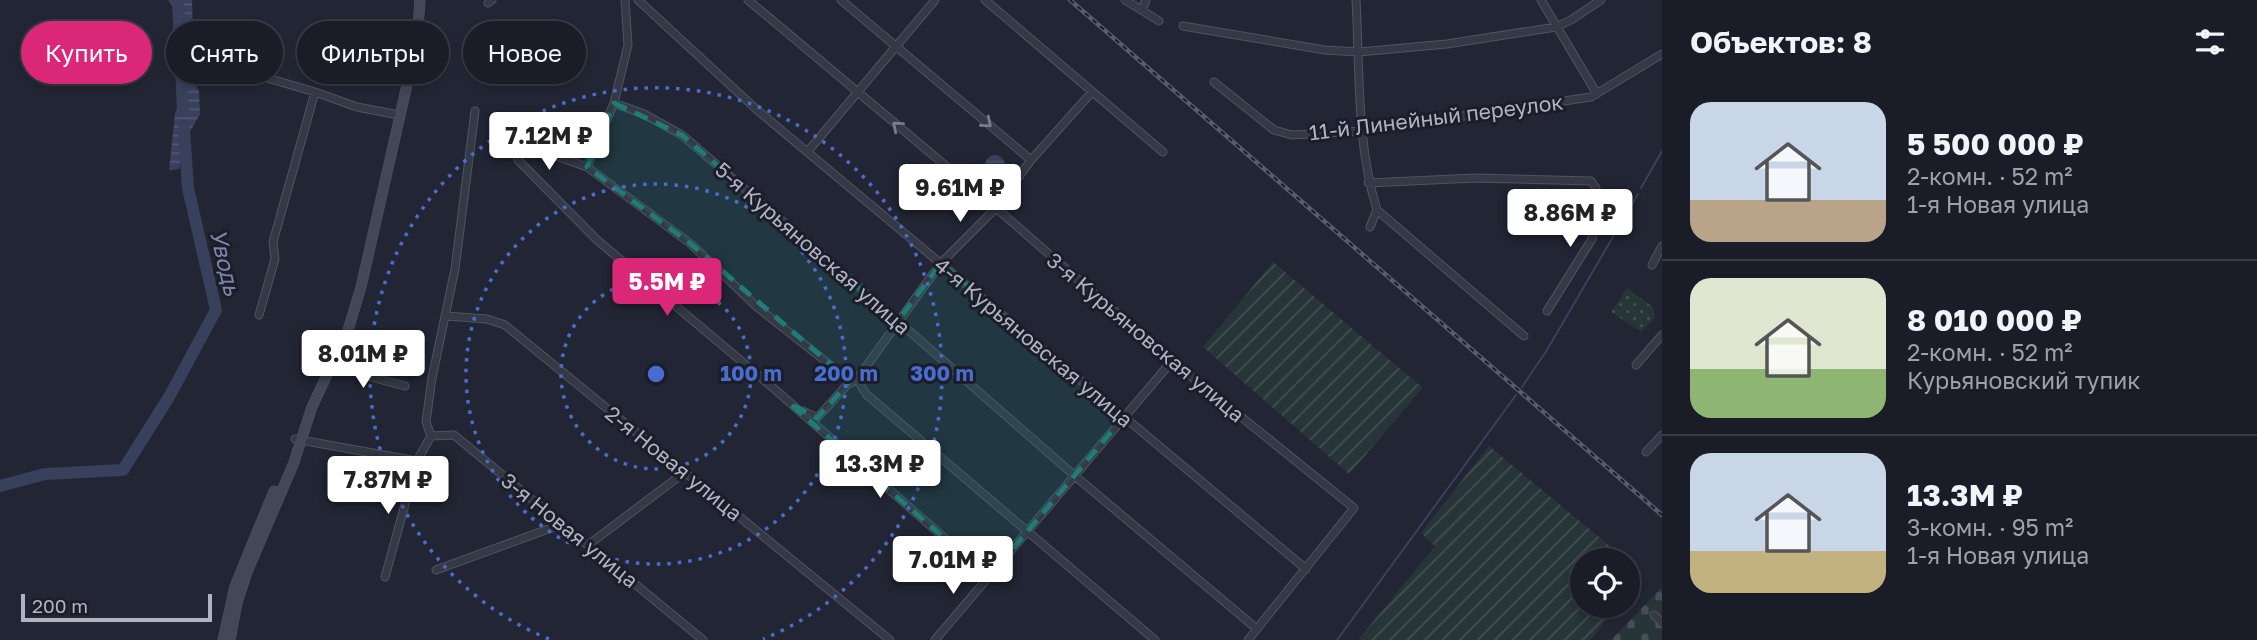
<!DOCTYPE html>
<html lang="ru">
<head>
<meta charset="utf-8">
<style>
  :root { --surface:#1a1c27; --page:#272933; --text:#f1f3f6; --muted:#9fa1a7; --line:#383a44; --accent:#db2777 }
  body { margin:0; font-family:"Golos Text",sans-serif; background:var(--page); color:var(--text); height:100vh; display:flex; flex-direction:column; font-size:26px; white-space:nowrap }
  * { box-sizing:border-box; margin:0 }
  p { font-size:23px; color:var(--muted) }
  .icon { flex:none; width:38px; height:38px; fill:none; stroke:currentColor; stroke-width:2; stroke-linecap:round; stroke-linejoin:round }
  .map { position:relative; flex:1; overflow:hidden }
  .side { display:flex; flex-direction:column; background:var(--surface); width:595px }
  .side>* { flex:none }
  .guide { position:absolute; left:21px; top:21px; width:665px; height:63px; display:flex; gap:14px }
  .controls { position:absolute; left:1570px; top:548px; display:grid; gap:14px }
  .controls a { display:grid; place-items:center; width:70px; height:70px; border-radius:50%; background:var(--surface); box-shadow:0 4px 10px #0003,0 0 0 2px var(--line); font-size:35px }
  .scale { position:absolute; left:21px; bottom:18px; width:191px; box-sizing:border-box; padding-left:7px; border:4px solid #b0b3c2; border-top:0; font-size:19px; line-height:24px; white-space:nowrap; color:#b0b3c2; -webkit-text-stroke:5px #1b1e29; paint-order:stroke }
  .price { position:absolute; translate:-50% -60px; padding:0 16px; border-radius:7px; background:#fff; color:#222; font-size:23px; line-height:46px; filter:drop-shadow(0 2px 4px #0008) }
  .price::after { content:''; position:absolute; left:50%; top:42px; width:21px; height:16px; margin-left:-10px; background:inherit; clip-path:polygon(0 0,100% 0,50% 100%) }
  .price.on { background:var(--accent); color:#fff }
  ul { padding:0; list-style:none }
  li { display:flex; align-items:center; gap:21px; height:175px; padding:0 28px }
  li+li { border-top:2px solid var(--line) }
  li span { display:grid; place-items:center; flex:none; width:196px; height:140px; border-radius:21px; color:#555 }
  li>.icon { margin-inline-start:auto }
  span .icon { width:84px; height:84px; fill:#fffc; stroke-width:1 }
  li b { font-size:30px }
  h2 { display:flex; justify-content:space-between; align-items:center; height:84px; padding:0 28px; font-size:30px }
  .pill { padding:0 24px; border-radius:32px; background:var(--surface); box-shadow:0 4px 10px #0003,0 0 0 2px var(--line); font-size:24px; line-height:63px }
  .pill.on { background:var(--accent); color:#fff }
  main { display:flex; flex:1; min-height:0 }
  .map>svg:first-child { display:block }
</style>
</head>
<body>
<main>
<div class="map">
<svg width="1662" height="640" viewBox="0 0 1662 640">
  <defs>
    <pattern id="cemetery-stones" width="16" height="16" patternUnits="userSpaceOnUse" patternTransform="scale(1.75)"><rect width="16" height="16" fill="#273438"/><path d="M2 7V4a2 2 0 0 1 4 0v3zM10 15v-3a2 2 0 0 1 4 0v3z" fill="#444f53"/></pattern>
    <pattern id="park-dots" width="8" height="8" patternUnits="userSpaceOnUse" patternTransform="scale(1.75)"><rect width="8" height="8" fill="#273438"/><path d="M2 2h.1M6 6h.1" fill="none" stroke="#444f53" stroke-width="1.8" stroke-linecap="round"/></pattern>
    <pattern id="garden-furrows" width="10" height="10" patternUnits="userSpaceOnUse" patternTransform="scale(1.75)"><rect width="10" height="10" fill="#273438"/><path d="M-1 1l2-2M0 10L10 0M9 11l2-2" fill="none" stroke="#444f53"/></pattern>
    <pattern id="water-rules" width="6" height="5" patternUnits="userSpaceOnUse" patternTransform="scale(1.75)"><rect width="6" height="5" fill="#39405c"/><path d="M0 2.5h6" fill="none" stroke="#535972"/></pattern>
  </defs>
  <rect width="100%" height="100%" fill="#222634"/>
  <path fill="url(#cemetery-stones)" d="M1662,587V640H1611Z"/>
  <path fill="url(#park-dots)" d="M983,169L996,180L1004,178L1009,171L1016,177L997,201L972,182Z
    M1627,288L1653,307L1655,318L1641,332L1611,312Z"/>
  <path fill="url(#garden-furrows)" d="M1273,262L1423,388L1349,474L1203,347Z
    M1489,446L1627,560H1582V606H1617L1591,640H1358L1435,546L1421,533Z
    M1628,561L1642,573L1628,592Z"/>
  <path fill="url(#water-rules)" d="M168,0H192L193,33L198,38L192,76L199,92L200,114L188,135L179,169L169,170L175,114L186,85C172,56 192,30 168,0Z
    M985 165a10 10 0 1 1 20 0a10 10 0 1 1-20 0Z"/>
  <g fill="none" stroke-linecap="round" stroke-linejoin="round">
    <path stroke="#39405c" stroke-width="2" d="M1641,188L1662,151
      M1522,387L1547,350L1638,194
      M1337,640L1516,395"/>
    <path stroke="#39405c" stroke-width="12" d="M178,0L183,111
      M0,486L45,474L123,470L169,397L216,310L188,188L184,129"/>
    <g stroke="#505360" stroke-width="9">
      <path id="street" d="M638,0L756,109L1306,569
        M748,0L996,208L1172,361L1354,508L1248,640
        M841,0L1031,160
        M985,0L1163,152
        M1125,0L1159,21
        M1356,0C1360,70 1356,143 1377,210L1370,227
        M1541,0L1597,94
        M488,3L492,0
        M1142,10L1146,0
        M1183,26L1325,50L1359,52L1447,44L1556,27L1571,20L1601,0
        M233,68L315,92L357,107L399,115
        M1214,82L1274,130L1292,135L1362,131L1591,97L1662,54
        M614,103L644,114L682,135L851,280L1075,476L1257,629
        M514,141L587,167L691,244L757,307L843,375L857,379L866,394L1155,640
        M514,141L518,160L597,240L771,386L989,577
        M809,150L935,0
        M587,167L614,103L628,45L625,0
        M1368,183L1475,178L1591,181L1596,188L1592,239L1547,311
        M1377,210L1524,336
        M1652,265L1662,246
        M259,315L275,259L273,242L315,92
        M446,316L487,319L505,325L890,640
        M335,358L367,376L405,386
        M1636,365L1662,335
        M803,411L817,418L847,385L857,379L941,263L996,208L1031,160L1092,92
        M431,436L454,435L703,640
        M431,436L426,422L432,378L455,269L475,111
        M295,439L417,461
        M1646,452L1662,435
        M588,545L685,472
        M436,570L562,524
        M385,577L417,461L431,436
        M1654,615L1662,623
        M935,640L1172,361"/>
    </g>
    <g stroke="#505360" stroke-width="11">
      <path id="secondary" d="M223,640L235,586L274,491
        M230,640L237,603L247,572L293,465L312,407L348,330L361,287L417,41L420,0"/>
    </g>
    <use href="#street" stroke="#353945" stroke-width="7"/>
    <use href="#secondary" stroke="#444757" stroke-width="10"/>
    <g stroke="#585c6c" stroke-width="4.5">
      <path id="rail" d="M1070,0L1662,515"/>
    </g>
    <use href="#rail" stroke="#1b1e29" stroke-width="2" stroke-dasharray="5" stroke-linecap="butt"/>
  </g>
  <defs><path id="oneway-chevron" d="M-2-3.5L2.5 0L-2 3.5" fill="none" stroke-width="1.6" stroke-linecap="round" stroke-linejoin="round" transform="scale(1.75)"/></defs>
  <g stroke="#797c8a">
    <use href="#oneway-chevron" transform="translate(987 123) rotate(40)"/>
    <use href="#oneway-chevron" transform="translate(897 126) rotate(-140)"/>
  </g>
  <path fill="#1f7c76" fill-opacity="0.2" stroke="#1f7c76" stroke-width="5" stroke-dasharray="14 9" stroke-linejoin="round" d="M614,103L682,135L898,321L941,263L1123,418L989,577L789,403L817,418L850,381L691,244L587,167Z"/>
  <g fill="none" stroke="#496cd1" stroke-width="3.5" stroke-dasharray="3.5 7">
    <circle cx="656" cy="374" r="95"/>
    <circle cx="656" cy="374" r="190"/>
    <path d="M549 639A286 286 0 1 1 763 639"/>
  </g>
  <g text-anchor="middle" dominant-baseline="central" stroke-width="6" stroke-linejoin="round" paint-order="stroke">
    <g font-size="21" fill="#b0b3c2" stroke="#1b1e29">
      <text transform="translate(1436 117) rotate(-7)">11-й Линейный переулок</text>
      <text transform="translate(813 248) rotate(41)">5-я Курьяновская улица</text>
      <text transform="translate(1146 337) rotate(40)">3-я Курьяновская улица</text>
      <text transform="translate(1034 342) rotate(40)">4-я Курьяновская улица</text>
      <text transform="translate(674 463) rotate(39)">2-я Новая улица</text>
      <text transform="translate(570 530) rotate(39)">3-я Новая улица</text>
    </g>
    <g font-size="23" font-style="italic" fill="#7c85a7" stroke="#1b1e29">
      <text transform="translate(226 262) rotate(77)">Уводь</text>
    </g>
  </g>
  <circle cx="656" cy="374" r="10" fill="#496cd1" stroke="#1b1e29" stroke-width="3.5"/>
  <g font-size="21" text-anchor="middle" font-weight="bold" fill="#496cd1" stroke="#1b1e29" stroke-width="6" stroke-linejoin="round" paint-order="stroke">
    <text x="751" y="381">100 m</text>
    <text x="846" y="381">200 m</text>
    <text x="942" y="381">300 m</text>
  </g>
</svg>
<div class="controls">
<a><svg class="icon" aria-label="locate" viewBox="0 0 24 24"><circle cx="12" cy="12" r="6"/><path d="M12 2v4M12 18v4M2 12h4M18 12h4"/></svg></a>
</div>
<div class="scale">200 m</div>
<b class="price" style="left:549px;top:172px">7.12M ₽</b>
<b class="price" style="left:960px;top:224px">9.61M ₽</b>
<b class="price" style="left:1570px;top:249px">8.86M ₽</b>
<b class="price on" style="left:667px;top:318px">5.5M ₽</b>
<b class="price" style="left:363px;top:390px">8.01M ₽</b>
<b class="price" style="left:880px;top:500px">13.3M ₽</b>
<b class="price" style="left:388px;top:516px">7.87M ₽</b>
<b class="price" style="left:953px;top:596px">7.01M ₽</b>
<div class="guide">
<a class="pill on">Купить</a>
<a class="pill">Снять</a>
<a class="pill">Фильтры</a>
<a class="pill">Новое</a>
</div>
</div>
<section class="side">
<h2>Объектов: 8<svg class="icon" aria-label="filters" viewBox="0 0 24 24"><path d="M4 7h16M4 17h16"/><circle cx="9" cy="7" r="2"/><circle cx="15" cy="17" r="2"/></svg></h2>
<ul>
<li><span style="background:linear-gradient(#c9d6e8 70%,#b9a48a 0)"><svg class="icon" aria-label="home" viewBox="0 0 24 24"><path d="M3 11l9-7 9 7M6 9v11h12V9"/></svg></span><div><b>5 500 000 ₽</b><p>2-комн. · 52 m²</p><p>1-я Новая улица</p></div></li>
<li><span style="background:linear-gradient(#dfe7d0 65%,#8fb573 0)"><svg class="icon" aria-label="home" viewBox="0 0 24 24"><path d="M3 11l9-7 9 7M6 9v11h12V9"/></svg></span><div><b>8 010 000 ₽</b><p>2-комн. · 52 m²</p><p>Курьяновский тупик</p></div></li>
<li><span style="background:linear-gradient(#c9d6e8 70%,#c2b280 0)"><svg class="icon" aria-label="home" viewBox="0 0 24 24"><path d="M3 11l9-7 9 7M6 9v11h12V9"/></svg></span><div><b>13.3M ₽</b><p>3-комн. · 95 m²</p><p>1-я Новая улица</p></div></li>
</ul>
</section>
</main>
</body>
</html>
